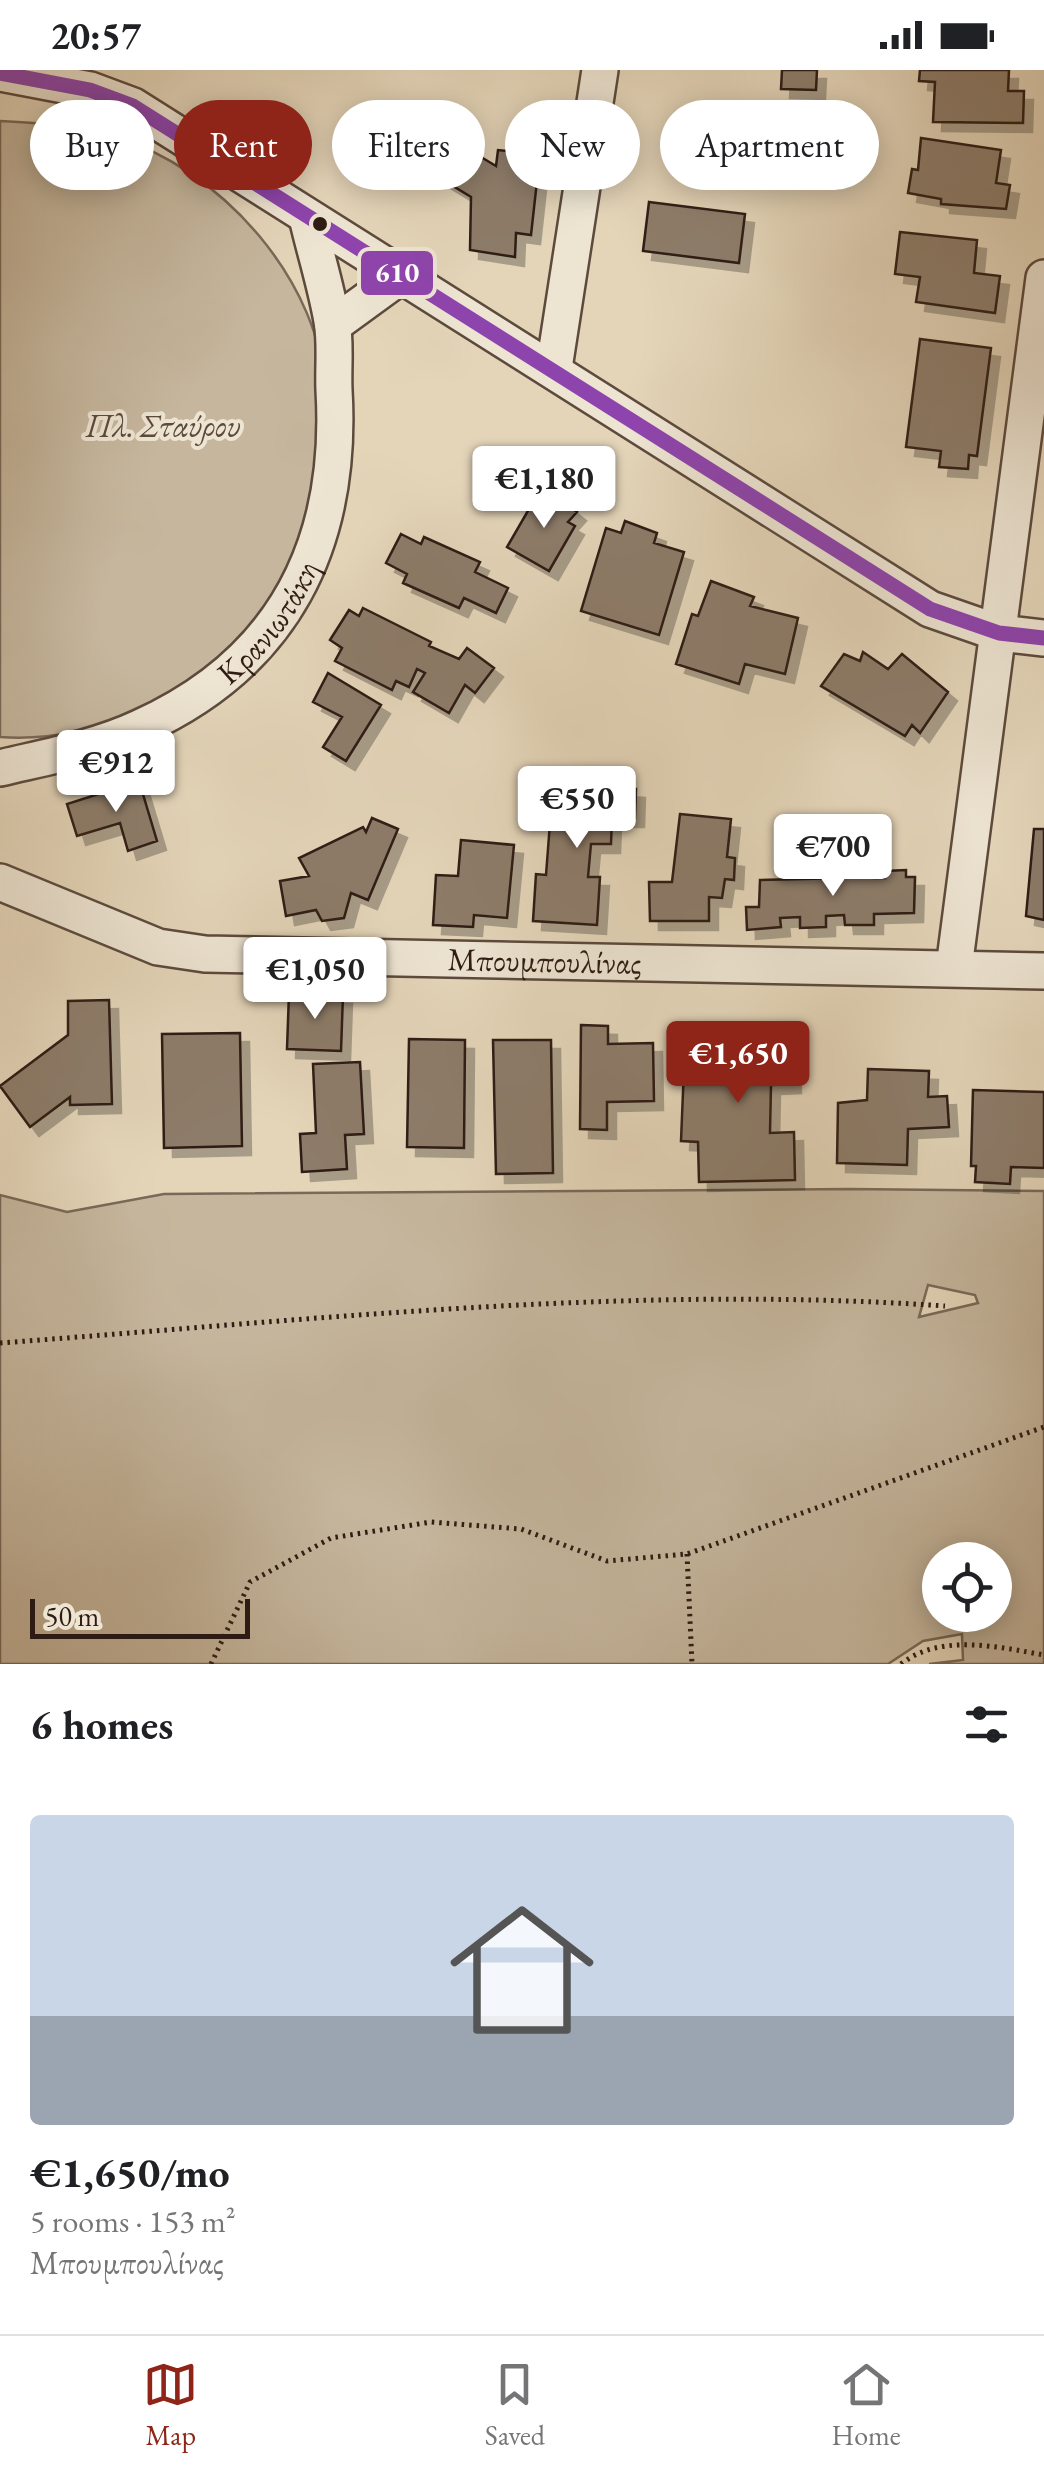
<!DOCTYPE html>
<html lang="en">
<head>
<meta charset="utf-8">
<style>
  :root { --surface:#fff; --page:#f2f2f2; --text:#202124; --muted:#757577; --line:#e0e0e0; --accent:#8f2418 }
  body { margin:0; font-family:"EB Garamond",serif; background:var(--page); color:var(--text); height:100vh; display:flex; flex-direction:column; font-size:38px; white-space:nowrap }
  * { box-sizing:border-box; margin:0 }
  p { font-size:32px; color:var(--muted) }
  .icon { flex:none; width:55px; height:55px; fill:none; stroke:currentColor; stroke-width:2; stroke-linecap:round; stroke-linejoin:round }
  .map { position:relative; height:1594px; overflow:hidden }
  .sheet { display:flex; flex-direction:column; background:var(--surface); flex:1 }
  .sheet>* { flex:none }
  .top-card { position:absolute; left:30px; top:30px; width:985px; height:90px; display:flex; gap:20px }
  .tools { position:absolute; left:922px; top:1472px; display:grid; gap:20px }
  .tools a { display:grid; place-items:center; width:90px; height:90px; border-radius:50%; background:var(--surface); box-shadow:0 5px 25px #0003; font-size:50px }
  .scale { position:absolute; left:30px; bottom:25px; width:220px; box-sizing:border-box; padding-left:10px; border:5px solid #2e1c14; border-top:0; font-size:28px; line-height:35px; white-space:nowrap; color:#2e1c14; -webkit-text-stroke:8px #ede4d2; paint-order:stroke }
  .price { position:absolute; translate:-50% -85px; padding:0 22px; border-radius:10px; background:#fff; color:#222; font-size:32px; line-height:65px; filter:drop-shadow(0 2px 5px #0008) }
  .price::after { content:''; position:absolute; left:50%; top:60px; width:30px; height:22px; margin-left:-15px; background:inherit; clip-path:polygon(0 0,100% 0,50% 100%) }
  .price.active { background:var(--accent); color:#fff }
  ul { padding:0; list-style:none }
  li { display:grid; align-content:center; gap:20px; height:530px; padding:0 30px }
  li+li { border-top:2px solid var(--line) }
  li span { display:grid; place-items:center; height:310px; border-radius:10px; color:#555 }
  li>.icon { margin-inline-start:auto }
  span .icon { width:180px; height:180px; fill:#fffc; stroke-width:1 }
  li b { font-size:42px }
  h2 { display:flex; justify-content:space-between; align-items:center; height:120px; padding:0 30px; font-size:42px }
  .chip { padding:0 35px; border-radius:45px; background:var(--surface); box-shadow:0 5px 25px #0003; font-size:35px; line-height:90px }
  .chip.active { background:var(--accent); color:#fff }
  .status { display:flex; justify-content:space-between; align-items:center; height:70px; padding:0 50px; background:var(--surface); direction:ltr }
  .status svg { height:28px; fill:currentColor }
  .dock { display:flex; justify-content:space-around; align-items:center; height:140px; border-top:2px solid var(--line); background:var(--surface); font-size:28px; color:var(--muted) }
  .dock a { display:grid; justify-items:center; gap:5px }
  .dock .active { color:var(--accent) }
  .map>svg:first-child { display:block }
</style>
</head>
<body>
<div class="status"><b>20:57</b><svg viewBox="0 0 49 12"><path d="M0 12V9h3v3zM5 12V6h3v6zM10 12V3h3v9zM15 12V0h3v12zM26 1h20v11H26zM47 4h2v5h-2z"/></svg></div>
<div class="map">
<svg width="1044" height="1594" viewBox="0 0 1044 1594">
  <defs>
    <filter id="shadow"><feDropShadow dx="9" dy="9" stdDeviation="0" flood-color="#0004"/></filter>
  </defs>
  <rect width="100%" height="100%" fill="#e4d5b9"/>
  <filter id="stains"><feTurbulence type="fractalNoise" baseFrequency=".002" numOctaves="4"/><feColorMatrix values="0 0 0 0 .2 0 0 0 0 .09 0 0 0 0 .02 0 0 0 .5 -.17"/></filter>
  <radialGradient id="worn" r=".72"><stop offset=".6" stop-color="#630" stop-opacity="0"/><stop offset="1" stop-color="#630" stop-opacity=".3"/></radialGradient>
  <path fill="#c5b69d" stroke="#7a6958" stroke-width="2.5" fill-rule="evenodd" d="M0,51C39,53 75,55 113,66C221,98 323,212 326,328C326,348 322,369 320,389C319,406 320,426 316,442C311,460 297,479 289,496C255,563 216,606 148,638C103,658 50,671 0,667Z
    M850,1119L1044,1121V1594H929L963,1590L962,1564L923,1571L888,1594H0V1125L67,1142L164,1124ZM928,1215L975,1225L978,1233L919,1247ZM940,1490H995V1545H940Z"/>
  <path fill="#8d7c6a" stroke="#2e1c14" stroke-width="2.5" filter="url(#shadow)" d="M782,0H817L816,20L781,19Z
    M920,0H1009L1008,21H1024L1023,53L933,52L935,12L919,11Z
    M921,68L1001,80L996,113L1010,115L1006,139L941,134V129L908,123L912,99L918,100Z
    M461,75L496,96L498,80L540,84L531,165L516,163L515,187L470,180L471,127L440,108Z
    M649,132L745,144L739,193L643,181Z
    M900,162L977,170L974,203L1000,206L995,243L916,232L920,207L895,204Z
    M920,269L991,278L977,386L969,385L968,399L939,397L941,381L906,377Z
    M549,419L577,442L568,452L575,456L549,501L507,477L533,432L536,434Z
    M625,451L657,463L654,473L684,482L659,565L581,541L606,458L621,463Z
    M401,464L421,474L424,467L480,492L475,502L508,518L496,543L464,528L459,538L403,513L407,504L386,493Z
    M711,511L754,527L750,536L798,548L785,604L745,594L739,614L676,594L692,544L698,546Z
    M363,538L431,572L429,576L459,589L467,578L494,598L475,623L465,615L449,643L413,622L425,603L417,599L409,617L396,611L392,620L335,591L342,578L330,570L349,540L359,546Z
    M863,582L888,599L902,584L948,622L920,663L912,655L905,666L821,616L844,584L860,591Z
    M328,603L381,635L346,691L323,677L342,647L313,632Z
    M139,711L157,771L128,781L120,753L77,766L67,734Z
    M553,714L636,719L635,748H612L611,774H591L588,807H600L597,855L533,851L536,804L546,805Z
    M680,744L731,749L727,787L735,788L734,810L725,809L722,828L709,827V851H650L649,812H672Z
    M372,748L398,759L368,830L351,823L344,848L322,851L316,840L286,846L280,811L309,806L299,788L363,757L366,762Z
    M1034,759H1044V850L1026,846Z
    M461,770L514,775L507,848L474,845L473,857L433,855L436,805L458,806Z
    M844,797H873L874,808H885V801L906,800V807H915L914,843L874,844V855H845L844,845L826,846V857L800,858V847L780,848L781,857L747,860L746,837H759L760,810L844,808Z
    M289,923L343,925L341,981L287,979Z
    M109,930L112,1034L70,1035V1027L30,1057L0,1016L68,965V931Z
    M581,955L608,956V974L653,973L654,1031L607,1032V1060L580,1059Z
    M790,955L792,1014L771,1015L770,1063L794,1062L795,1110L699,1112L698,1072L681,1071L685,973L732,975L731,957Z
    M240,963L242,1076L164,1078L162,964Z
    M409,969L465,970L464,1078L407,1077Z
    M493,970H551L553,1103L496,1104Z
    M360,992L364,1064L345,1065L347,1099L302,1102L300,1064L316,1063L313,994Z
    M868,999L929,1001L928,1027L947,1026L949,1057L908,1059L907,1095L837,1093L838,1033L867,1030Z
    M973,1020L1044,1022V1098L1011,1097L1010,1114L975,1112L976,1096H971Z"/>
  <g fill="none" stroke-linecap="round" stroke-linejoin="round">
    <g stroke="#5c4a3d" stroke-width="40">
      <g id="minor">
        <path d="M0,3L90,20L133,36L930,539L999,563L1044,568"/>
        <path d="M333,255L403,204"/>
        <path d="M554,298L600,0"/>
        <path id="s1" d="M0,698C46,687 96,678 139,658C284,593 343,474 334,320C333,297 336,273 332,251C326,216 315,182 307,147"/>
        <path id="s2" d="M0,812L158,877L205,884L1044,901"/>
        <path d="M954,898L1044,208"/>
      </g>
    </g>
    <path stroke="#2e1c14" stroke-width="5" stroke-dasharray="2.5 5" stroke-linecap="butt" d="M0,1273C313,1250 630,1214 945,1236
      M687,1484L692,1594
      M211,1594L250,1512L331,1468L431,1452L521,1459L607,1491L687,1484L1044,1357
      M901,1594C940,1563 999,1577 1044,1585"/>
    <use href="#minor" stroke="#ede4d2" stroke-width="35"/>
    <g stroke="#ede4d2" stroke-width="22">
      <path id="bus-1" d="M0,3L90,20L133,36L930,539L999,563L1044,568"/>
    </g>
    <use href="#bus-1" stroke="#8e44ad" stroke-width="15"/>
  </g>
  <circle fill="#2e1c14" stroke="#ede4d2" stroke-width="4" cx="320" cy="154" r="9"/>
  <g text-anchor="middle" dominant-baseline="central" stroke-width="8" stroke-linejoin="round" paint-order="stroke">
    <g font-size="32" font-style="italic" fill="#5b4a3d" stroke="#ede4d2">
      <text x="163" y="356">Πλ. Σταύρου</text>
    </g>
    <g font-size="32" fill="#2e1c14" stroke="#ede4d2">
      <text stroke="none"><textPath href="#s1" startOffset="315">Κρανιωτάκη</textPath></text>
      <text stroke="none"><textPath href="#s2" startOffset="558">Μπουμπουλίνας</textPath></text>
    </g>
  </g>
  <rect stroke="#ede4d2" stroke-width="4" x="359" y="179" width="76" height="48" rx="10" fill="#8e44ad"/>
  <g font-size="28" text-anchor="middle" font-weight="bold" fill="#fff">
    <text x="397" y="212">610</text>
  </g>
  <rect width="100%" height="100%" filter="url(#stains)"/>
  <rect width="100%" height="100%" fill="url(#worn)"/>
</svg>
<div class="tools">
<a><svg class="icon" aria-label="locate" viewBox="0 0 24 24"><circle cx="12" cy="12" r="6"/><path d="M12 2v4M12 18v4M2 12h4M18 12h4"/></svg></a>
</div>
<div class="scale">50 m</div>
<b class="price" style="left:544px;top:461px">€1,180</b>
<b class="price" style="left:116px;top:745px">€912</b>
<b class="price" style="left:577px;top:781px">€550</b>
<b class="price" style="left:833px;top:829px">€700</b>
<b class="price" style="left:315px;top:952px">€1,050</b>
<b class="price active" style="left:738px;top:1036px">€1,650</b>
<div class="top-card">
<a class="chip">Buy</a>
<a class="chip active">Rent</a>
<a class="chip">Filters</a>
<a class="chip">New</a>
<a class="chip">Apartment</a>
</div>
</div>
<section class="sheet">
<h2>6 homes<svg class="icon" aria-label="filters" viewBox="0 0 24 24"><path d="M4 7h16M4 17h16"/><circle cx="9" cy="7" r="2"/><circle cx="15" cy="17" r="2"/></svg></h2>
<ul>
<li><span style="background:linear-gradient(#c9d6e8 65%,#9aa5b1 0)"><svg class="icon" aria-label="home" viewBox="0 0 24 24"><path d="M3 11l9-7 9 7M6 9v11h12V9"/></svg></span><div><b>€1,650/mo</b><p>5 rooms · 153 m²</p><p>Μπουμπουλίνας</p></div></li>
</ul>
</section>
<nav class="dock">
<a class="active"><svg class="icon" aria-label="map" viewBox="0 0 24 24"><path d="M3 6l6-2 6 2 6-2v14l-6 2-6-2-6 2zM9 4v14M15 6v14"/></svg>Map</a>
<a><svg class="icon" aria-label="saved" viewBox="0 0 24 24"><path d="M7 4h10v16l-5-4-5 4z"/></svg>Saved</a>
<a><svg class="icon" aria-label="home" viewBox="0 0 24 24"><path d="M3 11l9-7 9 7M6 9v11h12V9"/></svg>Home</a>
</nav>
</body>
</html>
